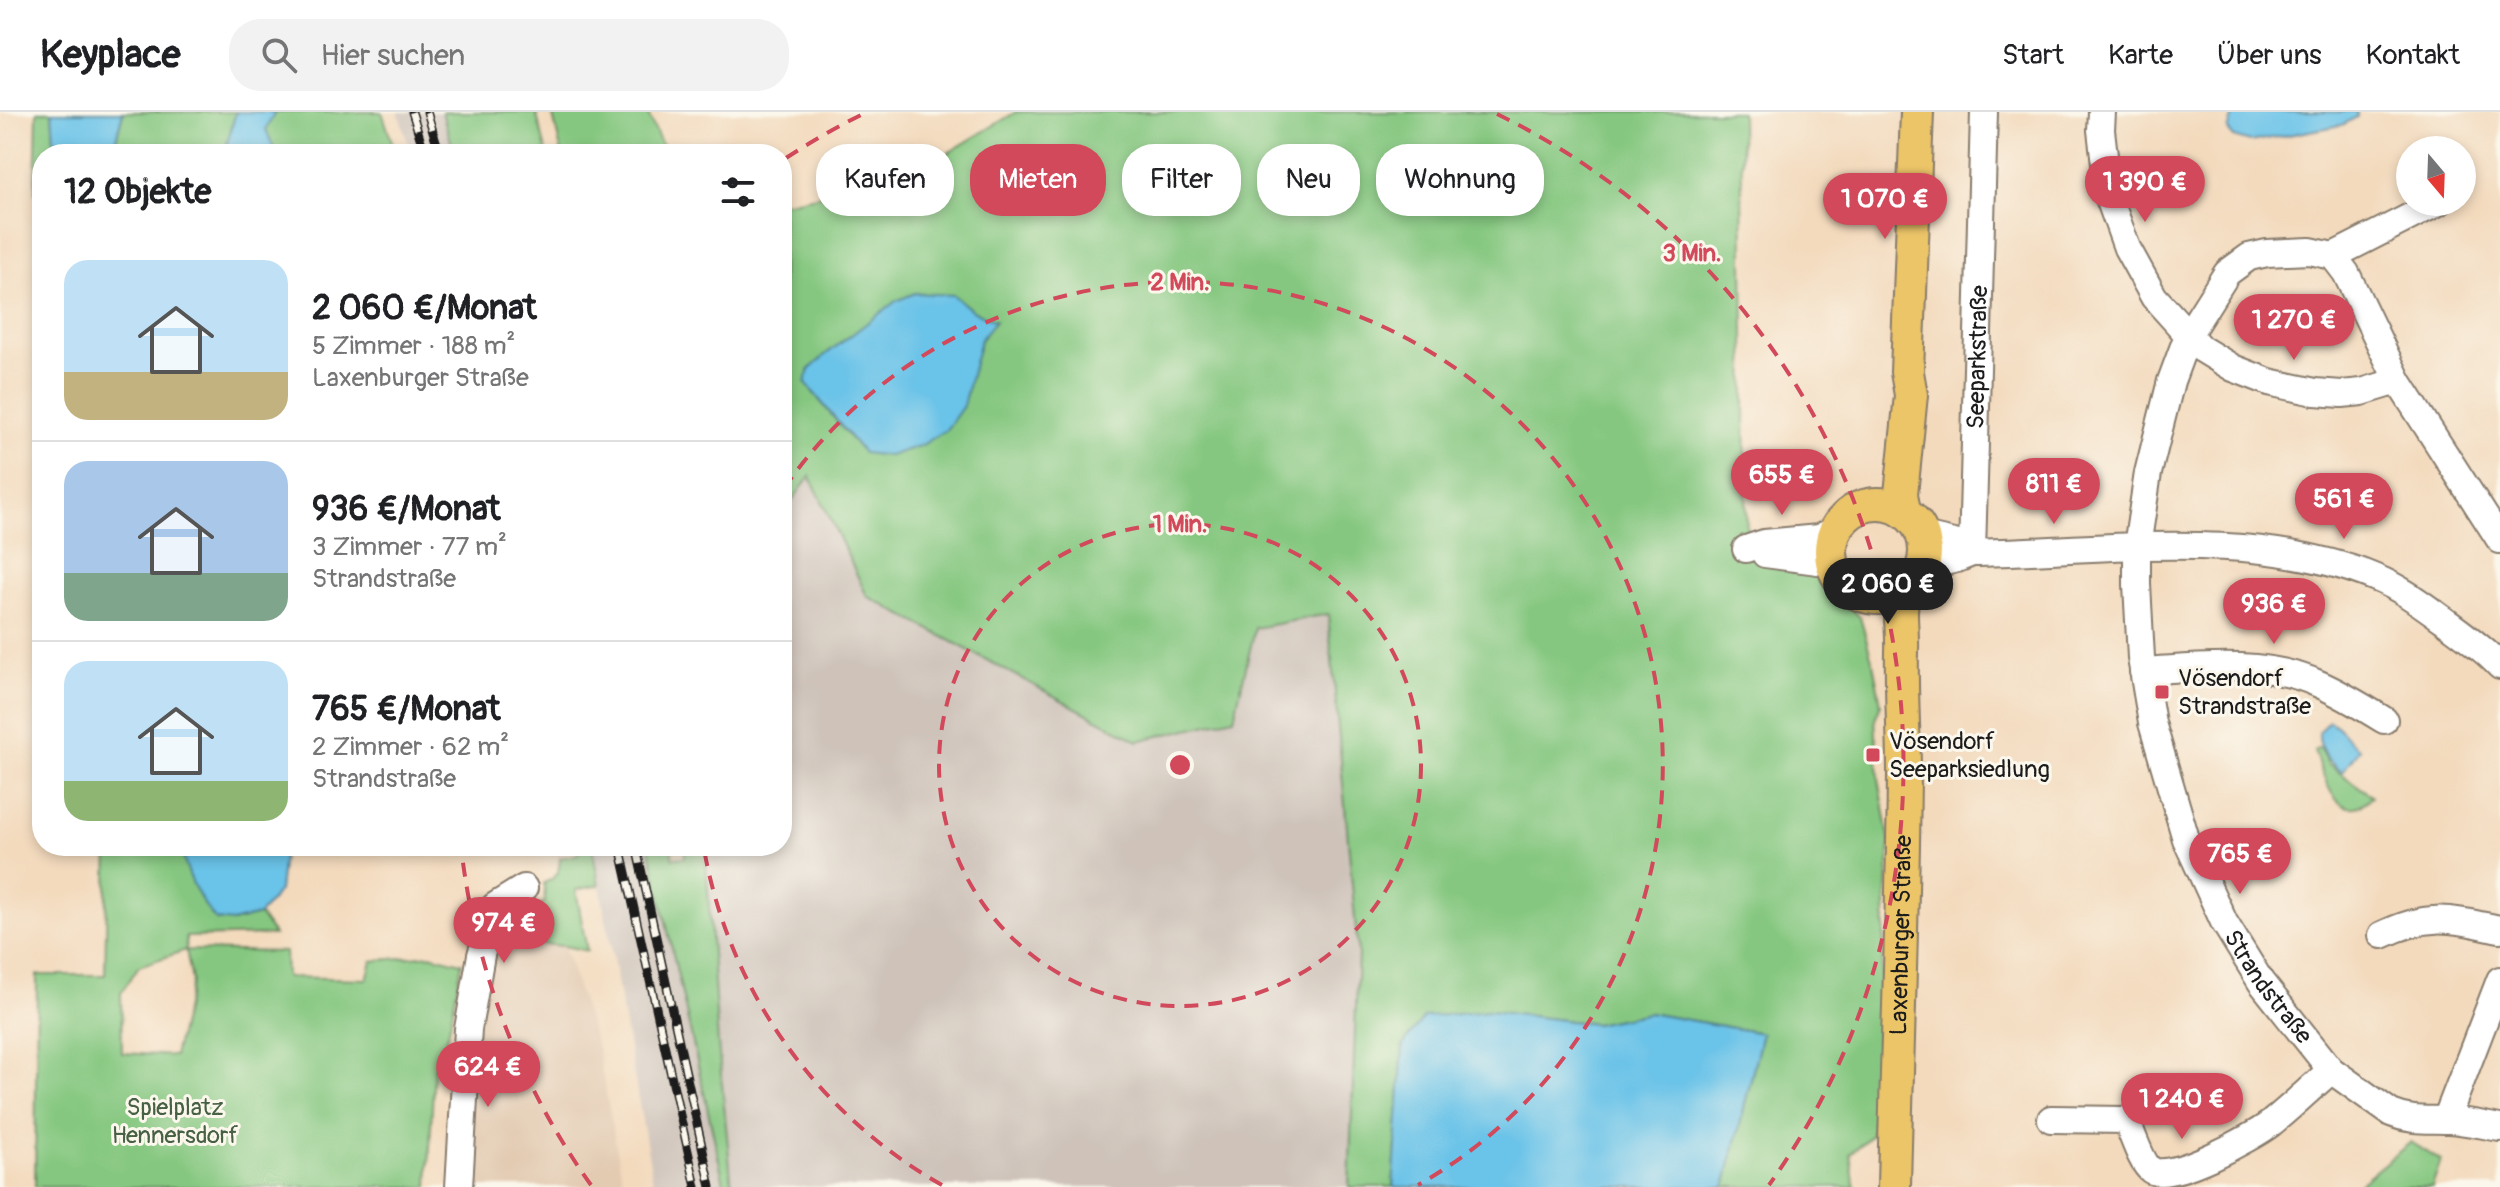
<!DOCTYPE html>
<html lang="de">
<head>
<meta charset="utf-8">
<style>
  :root { --surface:#fff; --page:#f2f2f2; --text:#202124; --muted:#757577; --line:#e0e0e0; --accent:#d1495b }
  body { margin:0; font-family:Pangolin,sans-serif; background:var(--page); color:var(--text); height:100vh; display:flex; flex-direction:column; font-size:30px; white-space:nowrap }
  * { box-sizing:border-box; margin:0 }
  p { font-size:26px; color:var(--muted) }
  .icon { flex:none; width:44px; height:44px; fill:none; stroke:currentColor; stroke-width:2; stroke-linecap:round; stroke-linejoin:round }
  .map { position:relative; flex:1; overflow:hidden }
  .drawer { position:absolute; left:32px; top:32px; width:760px; height:712px; display:flex; flex-direction:column; background:var(--surface); border-radius:32px; box-shadow:0 4px 12px #0003 }
  .drawer>* { flex:none }
  .banner { position:absolute; left:816px; top:32px; width:760px; height:72px; display:flex; gap:16px }
  .needle { width:52px; rotate:161deg }
  .controls { position:absolute; left:2396px; top:24px; display:grid; gap:16px }
  .controls a { display:grid; place-items:center; width:80px; height:80px; border-radius:50%; background:var(--surface); box-shadow:0 4px 12px #0003; font-size:40px }
  .price { position:absolute; translate:-50% -68px; padding:0 18px; border-radius:28px; background:var(--accent); color:#fff; font-size:26px; line-height:52px; filter:drop-shadow(0 2px 4px #0008) }
  .price::after { content:''; position:absolute; left:50%; top:48px; width:24px; height:18px; margin-left:-12px; background:inherit; clip-path:polygon(0 0,100% 0,50% 100%) }
  .price.current { background:#222; color:#fff }
  ul { padding:0; list-style:none }
  li { display:flex; align-items:center; gap:24px; height:200px; padding:0 32px }
  li+li { border-top:2px solid var(--line) }
  li span { display:grid; place-items:center; flex:none; width:224px; height:160px; border-radius:24px; color:#555 }
  li>.icon { margin-inline-start:auto }
  span .icon { width:96px; height:96px; fill:#fffc; stroke-width:1 }
  li b { font-size:34px }
  h2 { display:flex; justify-content:space-between; align-items:center; height:96px; padding:0 32px; font-size:34px }
  .chip { padding:0 28px; border-radius:32px; background:var(--surface); box-shadow:0 4px 12px #0003; font-size:28px; line-height:72px }
  .chip.current { background:var(--accent); color:#fff }
  header { display:flex; align-items:center; gap:48px; box-sizing:border-box; height:112px; padding:0 40px; background:var(--surface); border-bottom:2px solid var(--line) }
  header strong { font-size:38px }
  nav { display:flex; gap:44px; margin-inline-start:auto; font-size:28px }
  .search { width:560px; height:72px; background:var(--page); display:flex; align-items:center; gap:20px; box-sizing:border-box; padding:0 28px; border-radius:32px; color:var(--muted); font-size:30px }
  .map>svg:first-child { display:block }
</style>
</head>
<body>
<header>
<strong>Keyplace</strong>
<div class="search"><svg class="icon" aria-label="search" viewBox="0 0 24 24"><circle cx="10" cy="10" r="6"/><path d="M15 15l6 6"/></svg>Hier suchen</div>
<nav><a>Start</a><a>Karte</a><a>Über uns</a><a>Kontakt</a></nav>
</header>
<div class="map">
<svg width="2500" height="1075" viewBox="0 0 2500 1075">
  <rect width="100%" height="100%" fill="#fbf7ec"/>
  <filter id="ink" filterUnits="userSpaceOnUse"><feTurbulence type="fractalNoise" baseFrequency=".0125" numOctaves="2"/><feDisplacementMap in="SourceGraphic" scale="16" xChannelSelector="R" yChannelSelector="G"/><feConvolveMatrix kernelMatrix="1 2 1 2 8 2 1 2 1" color-interpolation-filters="sRGB"/></filter>
  <filter id="wash" filterUnits="userSpaceOnUse"><feTurbulence type="fractalNoise" baseFrequency=".006" numOctaves="4" result="noise"/><feDisplacementMap in="SourceGraphic" scale="32" xChannelSelector="R" yChannelSelector="G"/><feGaussianBlur stdDeviation="1.8" result="paint"/><feColorMatrix in="noise" values="0 0 0 0 0 0 0 0 0 0 0 0 0 0 0 0 0 1.4 0 .05"/><feComposite in="paint" operator="in"/></filter>
  <g filter="url(#wash)">
    <rect width="100%" height="100%" fill="#f3dabd"/>
    <path fill="#e3cbb2" d="M491,828L564,834L598,939L624,1075H469L474,915Z"/>
    <path fill="#cec2b9" d="M398,0H442L455,42H412Z
      M809,363L867,484L1234,606L1255,516L1328,502L1358,841L1349,1075H732L718,932L705,734H782V403Z
      M590,734H649L725,1075H654L593,735Z"/>
    <path fill="#85c780" stroke="#50724e" stroke-width="2" fill-rule="evenodd" d="M37,0H52L55,42H42V82L35,81Z
      M123,0H236L224,42H119L115,32Z
      M275,0H382L396,42H276L265,17Z
      M442,0H536L547,42H455Z
      M552,0H647L666,42H562Z
      M1016,0H1741L1747,443L1817,462L1860,505L1873,551L1881,592L1875,607L1879,667L1890,730L1871,1023L1850,1042L1855,1075H1725L1762,921L1649,901L1595,912L1489,899L1403,933L1393,1075H1349L1358,841L1328,502L1255,516L1234,606L1138,629L867,484L810,364L782,403V91L908,65ZM953,183L973,199L995,209L980,228L973,251L851,327L805,270L825,243L846,227Z
      M2319,636L2329,653L2372,684C2338,719 2323,664 2314,639Z
      M108,734H181L183,744L232,810L259,803L274,823L186,825V838L285,840L286,865L367,867L372,849L430,843L462,851L448,923L434,957L428,1075H35L37,863H105ZM186,838L192,869L174,944L122,941L121,881L139,854Z
      M578,734H592L599,773L576,778L587,839L564,834L491,828L501,813L545,790L544,771C559,765 559,760 560,746L579,742Z
      M649,734H671L673,746L685,745L684,734H705L718,932L732,1075H725Z
      M2411,1030L2441,1049L2432,1075H2355Z"/>
    <path fill="#6bc3e8" stroke="#447082" stroke-width="2" d="M52,0H123L115,31L119,42H55Z
      M236,0H275L266,17L276,42H224Z
      M2234,0H2357V5L2342,13L2250,30L2233,25L2228,19Z
      M915,181L953,183L973,199L995,209L980,228L963,294L946,318L922,333L889,344L863,341L805,270L810,257L825,243L896,189Z
      M2329,609C2342,616 2347,628 2359,637L2342,660C2327,650 2318,637 2319,619Z
      M181,734H284L279,779L259,803L232,810L216,808C199,789 185,759 181,734Z
      M1489,899L1595,912L1649,901L1762,921L1725,1075H1393L1403,933L1424,905Z"/>
  </g>
  <g filter="url(#ink)">
    <g fill="none" stroke-linecap="round" stroke-linejoin="round">
      <g stroke="#887b6c" stroke-width="30">
        <g id="minor">
          <path d="M2102,0L2101,18L2109,86L2127,136L2154,185L2200,236L2233,256L2269,270L2315,280L2342,282L2362,280L2398,269"/>
          <path d="M2333,144L2439,90"/>
          <path d="M1923,424L1958,432L1972,441"/>
          <path id="s1" d="M2500,428L2398,269L2346,161L2333,144L2310,139L2267,141L2249,145L2227,161L2188,223L2171,269L2148,361L2137,435V472L2141,546L2152,611L2186,727L2224,810L2261,870L2331,958L2391,1001C2413,1010 2426,1007 2449,1008C2466,1009 2483,1013 2500,1016"/>
          <path d="M1746,437L1764,431L1819,426L1837,417"/>
          <path id="s2" d="M1972,441L1984,0"/>
          <path d="M1765,442L1833,451"/>
          <path d="M1923,455L1957,447L1972,441C2102,439 2254,415 2376,466C2401,476 2423,493 2444,508C2463,522 2483,536 2500,554"/>
          <path d="M2143,559C2201,555 2264,547 2319,572C2342,582 2363,595 2384,608"/>
          <path d="M2382,823C2429,800 2451,807 2500,817"/>
          <path d="M2051,1007L2126,1008C2132,1020 2141,1051 2151,1058C2170,1071 2253,1025 2270,1012C2291,995 2311,976 2331,958"/>
          <path d="M2446,1008L2500,868"/>
          <path d="M459,1075L468,917L481,843L495,794L524,776"/>
        </g>
      </g>
      <g stroke="#887b6c" stroke-width="36">
        <g id="major">
          <circle cx="1878" cy="439" r="47"/>
          <path d="M1904,400L1901,382L1911,283L1907,260L1917,0"/>
          <path id="s3" d="M1894,1075C1897,937 1903,799 1904,660C1904,620 1901,579 1902,539C1903,516 1898,501 1904,478"/>
        </g>
      </g>
      <use href="#minor" stroke="#fff" stroke-width="26"/>
      <use href="#major" stroke="#ecc569" stroke-width="32"/>
      <g stroke="#1c1c1c" stroke-width="9">
        <path id="rail" d="M412,0L425,42
          M427,0L440,42
          M620,734L696,1075
          M636,734L711,1075"/>
      </g>
      <use href="#rail" stroke="#fbf7ec" stroke-width="6" stroke-dasharray="18" stroke-linecap="butt"/>
    </g>
  </g>
  <g fill="none" stroke="#d1495b" stroke-width="4" stroke-dasharray="14 10">
    <circle cx="1180" cy="653" r="241"/>
    <path d="M942 1073A483 483 0 0 1 704 737M784 376A483 483 0 1 1 1418 1073"/>
    <path d="M591 1073A724 724 0 0 1 461 735M786 46A724 724 0 0 1 863 2M1497 2A724 724 0 0 1 1769 1073"/>
  </g>
  <g fill="#d1495b" stroke="#fbf7ec" stroke-width="3">
    <rect x="2154" y="572" width="16" height="16" rx="4"/>
    <rect x="1865" y="635" width="16" height="16" rx="4"/>
  </g>
  <g text-anchor="middle" dominant-baseline="central" stroke-width="6" stroke-linejoin="round" paint-order="stroke">
    <g font-size="24" fill="#1c1c1c" stroke="#fbf7ec">
      <text stroke="none"><textPath href="#s2" startOffset="196">Seeparkstraße</textPath></text>
      <text stroke="none"><textPath href="#s3" startOffset="252">Laxenburger Straße</textPath></text>
      <text stroke="none"><textPath href="#s1" startOffset="1202">Strandstraße</textPath></text>
    </g>
    <g font-size="24" fill="#1c1c1c" stroke="#fbf7ec" text-anchor="start">
      <text x="2178" y="566">Vösendorf<tspan x="2178" dy="28">Strandstraße</tspan></text>
      <text x="1889" y="629">Vösendorf<tspan x="1889" dy="28">Seeparksiedlung</tspan></text>
    </g>
    <g font-size="24" fill="#466044" stroke="#fbf7ec">
      <text x="175" y="995">Spielplatz<tspan x="175" dy="28">Hennersdorf</tspan></text>
    </g>
  </g>
  <circle cx="1180" cy="653" r="12" fill="#d1495b" stroke="#fbf7ec" stroke-width="4"/>
  <g font-size="24" text-anchor="middle" font-weight="bold" fill="#d1495b" stroke="#fbf7ec" stroke-width="6" stroke-linejoin="round" paint-order="stroke">
    <text x="1692" y="149">3 Min.</text>
    <text x="1180" y="178">2 Min.</text>
    <text x="1180" y="420">1 Min.</text>
  </g>
</svg>
<div class="controls">
<a><svg class="needle" viewBox="-14 -14 28 28"><path d="M0-13l5 13h-10z" fill="#e53935"/><path d="M0 13l5-13h-10z" fill="#757577"/></svg></a>
</div>
<b class="price" style="left:2145px;top:112px">1 390 €</b>
<b class="price" style="left:1885px;top:129px">1 070 €</b>
<b class="price" style="left:2294px;top:250px">1 270 €</b>
<b class="price" style="left:1782px;top:405px">655 €</b>
<b class="price" style="left:2054px;top:414px">811 €</b>
<b class="price" style="left:2344px;top:429px">561 €</b>
<b class="price current" style="left:1888px;top:514px">2 060 €</b>
<b class="price" style="left:2274px;top:534px">936 €</b>
<b class="price" style="left:2240px;top:784px">765 €</b>
<b class="price" style="left:504px;top:853px">974 €</b>
<b class="price" style="left:488px;top:997px">624 €</b>
<b class="price" style="left:2182px;top:1029px">1 240 €</b>
<div class="banner">
<a class="chip">Kaufen</a>
<a class="chip current">Mieten</a>
<a class="chip">Filter</a>
<a class="chip">Neu</a>
<a class="chip">Wohnung</a>
</div>
<section class="drawer">
<h2>12 Objekte<svg class="icon" aria-label="filters" viewBox="0 0 24 24"><path d="M4 7h16M4 17h16"/><circle cx="9" cy="7" r="2"/><circle cx="15" cy="17" r="2"/></svg></h2>
<ul>
<li><span style="background:linear-gradient(#bfe0f5 70%,#c2b280 0)"><svg class="icon" aria-label="home" viewBox="0 0 24 24"><path d="M3 11l9-7 9 7M6 9v11h12V9"/></svg></span><div><b>2 060 €/Monat</b><p>5 Zimmer · 188 m²</p><p>Laxenburger Straße</p></div></li>
<li><span style="background:linear-gradient(#a9c7e8 70%,#7fa58c 0)"><svg class="icon" aria-label="home" viewBox="0 0 24 24"><path d="M3 11l9-7 9 7M6 9v11h12V9"/></svg></span><div><b>936 €/Monat</b><p>3 Zimmer · 77 m²</p><p>Strandstraße</p></div></li>
<li><span style="background:linear-gradient(#bfe0f5 75%,#8fb573 0)"><svg class="icon" aria-label="home" viewBox="0 0 24 24"><path d="M3 11l9-7 9 7M6 9v11h12V9"/></svg></span><div><b>765 €/Monat</b><p>2 Zimmer · 62 m²</p><p>Strandstraße</p></div></li>
</ul>
</section>
</div>
</body>
</html>
